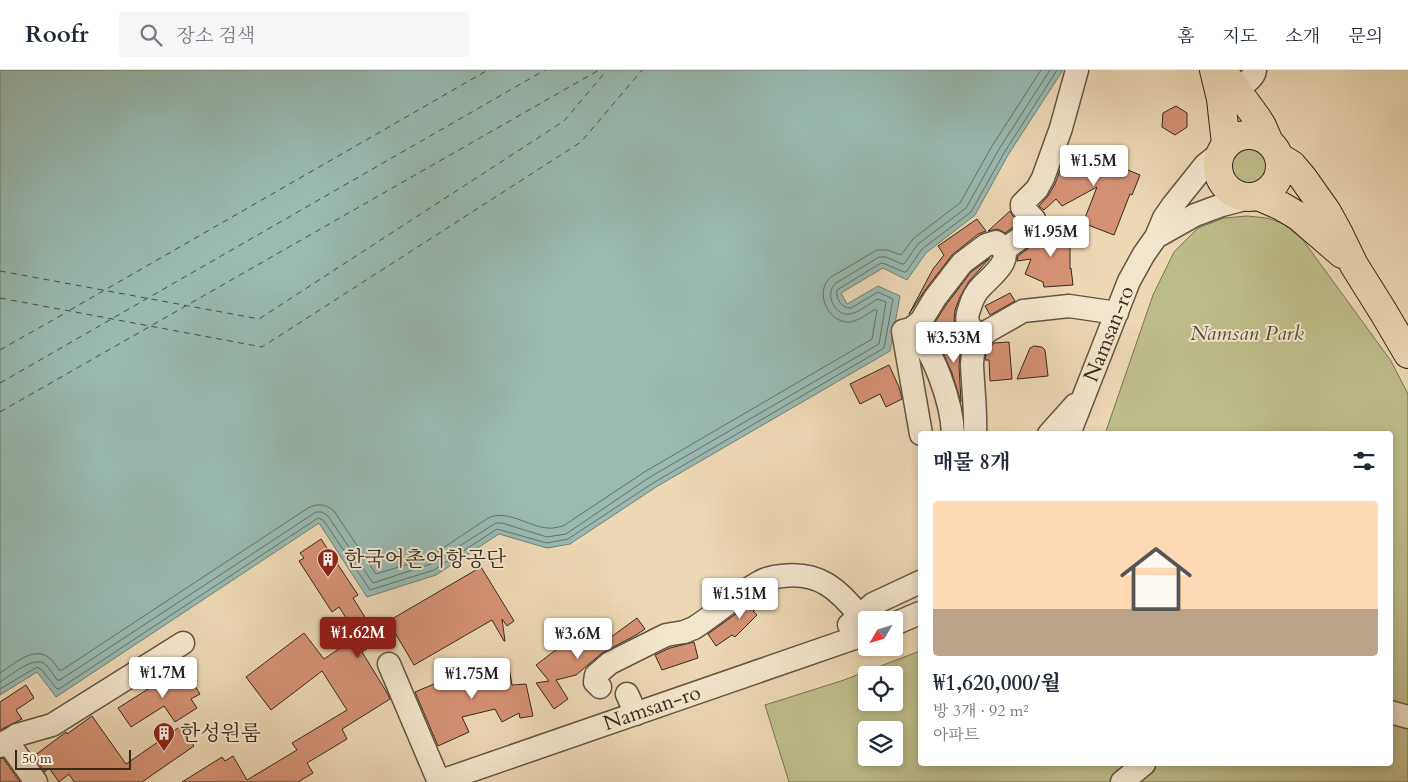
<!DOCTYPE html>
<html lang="ko">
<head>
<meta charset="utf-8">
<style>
  :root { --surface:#fff; --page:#f6f6f7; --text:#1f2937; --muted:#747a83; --line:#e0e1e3; --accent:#8f2418 }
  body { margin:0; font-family:Cardo,"Noto Serif KR",serif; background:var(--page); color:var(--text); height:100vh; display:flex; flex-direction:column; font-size:19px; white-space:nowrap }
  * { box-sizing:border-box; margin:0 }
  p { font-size:16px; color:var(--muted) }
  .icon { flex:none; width:28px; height:28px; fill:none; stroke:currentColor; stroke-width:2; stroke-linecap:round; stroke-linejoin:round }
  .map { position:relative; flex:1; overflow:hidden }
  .panel { position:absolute; left:918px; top:361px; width:475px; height:335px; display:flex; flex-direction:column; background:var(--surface); border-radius:5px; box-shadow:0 2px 8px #0003 }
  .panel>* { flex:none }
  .needle { width:32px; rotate:232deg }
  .fabs { position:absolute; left:858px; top:541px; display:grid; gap:10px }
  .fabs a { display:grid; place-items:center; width:45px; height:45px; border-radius:5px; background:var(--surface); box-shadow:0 2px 8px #0003; font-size:25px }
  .scale { position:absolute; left:15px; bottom:12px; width:116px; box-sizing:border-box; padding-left:5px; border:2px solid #352a1c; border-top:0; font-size:14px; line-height:18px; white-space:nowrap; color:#352a1c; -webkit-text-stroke:4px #f3e6ce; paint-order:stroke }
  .price { position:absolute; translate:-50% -42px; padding:0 11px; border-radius:5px; background:#fff; color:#222; font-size:16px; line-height:32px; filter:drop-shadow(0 1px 2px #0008) }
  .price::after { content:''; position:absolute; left:50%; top:30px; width:15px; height:11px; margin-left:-8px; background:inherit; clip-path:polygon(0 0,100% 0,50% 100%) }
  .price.on { background:var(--accent); color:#fff }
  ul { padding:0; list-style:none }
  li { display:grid; align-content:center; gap:10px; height:265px; padding:0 15px }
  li+li { border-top:1px solid var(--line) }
  li span { display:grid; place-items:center; height:155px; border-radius:5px; color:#555 }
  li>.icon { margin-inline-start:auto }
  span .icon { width:90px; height:90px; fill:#fffc; stroke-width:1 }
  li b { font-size:21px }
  h2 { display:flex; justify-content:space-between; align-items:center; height:60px; padding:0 15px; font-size:21px }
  header { display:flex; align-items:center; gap:30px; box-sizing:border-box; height:70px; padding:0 25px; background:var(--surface); border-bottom:1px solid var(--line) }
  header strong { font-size:24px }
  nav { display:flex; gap:28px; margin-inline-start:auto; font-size:18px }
  .search { width:350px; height:45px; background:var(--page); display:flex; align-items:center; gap:12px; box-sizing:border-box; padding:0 18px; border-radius:5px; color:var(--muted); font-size:19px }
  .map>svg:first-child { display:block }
</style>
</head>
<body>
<header>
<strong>Roofr</strong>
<div class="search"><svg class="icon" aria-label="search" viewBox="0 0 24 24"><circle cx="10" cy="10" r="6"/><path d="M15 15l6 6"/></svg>장소 검색</div>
<nav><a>홈</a><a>지도</a><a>소개</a><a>문의</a></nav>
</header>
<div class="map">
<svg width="1408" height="712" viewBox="0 0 1408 712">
  <rect width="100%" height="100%" fill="#ecd8b3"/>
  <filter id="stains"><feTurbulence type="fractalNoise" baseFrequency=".004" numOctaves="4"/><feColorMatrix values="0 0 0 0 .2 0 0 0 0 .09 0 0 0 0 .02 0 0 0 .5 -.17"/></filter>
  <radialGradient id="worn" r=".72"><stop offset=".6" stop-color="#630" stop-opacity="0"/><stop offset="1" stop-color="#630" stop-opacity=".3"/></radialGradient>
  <path fill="#bdbd89" stroke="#797452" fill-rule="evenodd" d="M1227 96a22 22 0 1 1 44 0a22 22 0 1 1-44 0Z
    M1247,146L1267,148L1284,154L1303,170L1391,291L1408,324V712H789L765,635L844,610L920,581V694H1390V364H1105L1153,225L1174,182L1198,158L1224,148ZM866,605H894V632H866ZM866,660H894V688H866Z"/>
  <path fill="#99b9b1" stroke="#718075" d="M0,0H1063L1008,85L975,145L926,183L907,210L883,198L841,223L847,234L878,216L900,226L890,281L656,417L570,474L547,478L499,464L436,505L367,527L319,453L56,627L37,602L0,625Z"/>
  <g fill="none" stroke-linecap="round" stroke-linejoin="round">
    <path stroke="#677266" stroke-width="1" d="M0,603C13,595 33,576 48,587C53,590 56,595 59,600H62L308,438C318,433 326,434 334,441L376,504L428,488L488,448C506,439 528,456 547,458C552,459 558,457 563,456L646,401L872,269L877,240H874C867,244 858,251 850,252C829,254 813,222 831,207L877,180H887L901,185L914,168L960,133L992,76L1041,0
      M0,612C10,606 34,585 45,594C50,598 53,605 57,610H60L316,442H322L328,446L373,513L431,494L496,453H502L547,467L566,464L650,407L879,274L886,232L878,229C870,233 858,243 850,244C836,247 823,224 836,213L879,187H886L902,194H904L918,174L966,138L999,79L1050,0
      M0,619L37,597L42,600L56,618L59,619L318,448L321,449L324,451L370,520L434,500L497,459L547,473L568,469L653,413L884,278L893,229L878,222L851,238C842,239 835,228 837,220L881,193L885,194L904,202H906L922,179L971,142L1004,83L1057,0"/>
    <path stroke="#4e4e41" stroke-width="1" stroke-dasharray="6 5" stroke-linecap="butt" d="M0,201L259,249L564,51L607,0
      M0,228L262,277L581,72L642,0
      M70,240L488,0
      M0,280L67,242
      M0,313L545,0
      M0,342L599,0"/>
  </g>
  <path fill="#d69274" stroke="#352a1c" d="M1176,36L1187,43V57L1175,65L1162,57L1163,43Z
    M1069,76L1093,80L1116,95L1140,105L1132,125L1130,124L1114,165L1083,153L1097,117L1062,136L1056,129L1044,140L1039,136L1048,126L1055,114Z
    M1010,141L1013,146L1019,152L1016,155L1005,163L998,159L988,161Z
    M977,149L986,161L978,164L952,185L925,220L909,244L933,199L944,185L938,176Z
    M1074,157L1075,170H1070V199L1071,198L1073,215L1044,217L1043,212L1025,204L1031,189L1017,191L1018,186L1034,174L1045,160Z
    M990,188L969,211L960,227L955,240L954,250L956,257L960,265L940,276L930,260L946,235L971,202Z
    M1010,223L1015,231L990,245L985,236Z
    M1009,272L1012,309L990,311L989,290H985L987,279L994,273Z
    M961,276L959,296L961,332L952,303L941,278Z
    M1034,276L1042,277L1045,280L1048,306L1017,309L1030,278Z
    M889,295L899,317L902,329L886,337L880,324L860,334L850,314Z
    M321,469L358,525L353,528L373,560L481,497L514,551L507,556L502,549L505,571H504L492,550L414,595L394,561L362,582L386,621L390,629L342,659L347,669L307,693L313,703L298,712H182L222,687L225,691L233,686L247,710L297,680L292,673L347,640L322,601L271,640L246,607L304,563L324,589L358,566L339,537L332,542L299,491L304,488L300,483Z
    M778,520L775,529L753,541L757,545L735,567L732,565L716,576L708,564L758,528L770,522Z
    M637,548L645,559L636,565L602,583L576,605L556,610L568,629L554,639L536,613L549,611L536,595L582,560L593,575L605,567L607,570Z
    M694,572L698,588L662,600L655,585L670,578Z
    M496,593L497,599L509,598L512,615L526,614L533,646L520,648L519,643L502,652L495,639L462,647L469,662L438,676L415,622L453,606L452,601Z
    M183,597L200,624L191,629L197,638L175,652L164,636L131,657L118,638Z
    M26,615L34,628L16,640L22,649L0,660V632Z
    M92,646L126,694L181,656L194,676L142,712H74L69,704L59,712L49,698L45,702L34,686L66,662L67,664Z
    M3,688L20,712H0V689Z"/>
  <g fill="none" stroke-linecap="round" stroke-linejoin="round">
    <g stroke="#635642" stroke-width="25">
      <path id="minor" d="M1236,19C1243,14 1254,9 1255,0
        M1156,167L1195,145L1222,135L1249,128
        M1003,180C1014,173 1029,164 1035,152L1034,149L1022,137V134L1037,119L1043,108L1061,58L1077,0
        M911,259C934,279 952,334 953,364
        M975,272L988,261L1023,241L1069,236L1117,243
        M921,364L903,261L911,259L921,251L935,228L962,193L986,175L996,172C1019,187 991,206 981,217C976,222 972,230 970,237C962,257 974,254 975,269C975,277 972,286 972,295C973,318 976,341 975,364
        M1049,364L1075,335
        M1069,364L1129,211L1144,184L1156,167L1164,148L1173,135L1205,95L1220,83
        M894,554L920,543
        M849,555L873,534L920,512
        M389,594L439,712
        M600,617L595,612L596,605L610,593L666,565L684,562L694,558C716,544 736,525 760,512C766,508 774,507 782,506C818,501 838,519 859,545
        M627,624L636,644
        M1390,642L1408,647
        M7,671L36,712
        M0,676L17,665L52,655L183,573
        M438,712L866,564
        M1122,712L1144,694"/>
    </g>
    <g stroke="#352a1c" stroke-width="30">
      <path id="major" d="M1214,0L1221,29L1226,74
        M1222,0L1257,48L1262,56L1269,72
        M1218 96a31 31 0 1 1 62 0a31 31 0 1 1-62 0Z
        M1279,87L1292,95L1303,108L1327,142L1339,164L1354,195L1384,243L1408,284
        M1258,126L1281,136L1298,146L1342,184"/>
    </g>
    <use href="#minor" stroke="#f3e6ce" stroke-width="22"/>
    <use href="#major" stroke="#ecd8b3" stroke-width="28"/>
  </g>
  <defs>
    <g id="building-pin" transform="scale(1.125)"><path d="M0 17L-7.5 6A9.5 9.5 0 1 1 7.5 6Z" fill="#8f2418" stroke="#f3e6ce"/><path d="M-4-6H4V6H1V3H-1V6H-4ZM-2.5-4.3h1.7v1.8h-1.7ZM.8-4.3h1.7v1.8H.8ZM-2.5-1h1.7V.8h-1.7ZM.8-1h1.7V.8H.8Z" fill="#fff"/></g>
  </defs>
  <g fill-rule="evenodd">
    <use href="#building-pin" x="328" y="489"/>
    <use href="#building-pin" x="164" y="663"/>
  </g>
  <g text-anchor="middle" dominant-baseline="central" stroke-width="4" stroke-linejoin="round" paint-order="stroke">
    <g font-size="21" font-style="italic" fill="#574f37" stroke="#f3e6ce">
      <text x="1247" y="263">Namsan Park</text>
    </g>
    <g font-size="21" fill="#352a1c" stroke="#f3e6ce">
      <text transform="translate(1109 264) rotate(-68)">Namsan-ro</text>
      <text transform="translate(652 638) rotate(-19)">Namsan-ro</text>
    </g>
    <g font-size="21" fill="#352a1c" stroke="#f3e6ce" text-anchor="start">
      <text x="344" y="489">한국어촌어항공단</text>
      <text x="180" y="663">한성원룸</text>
    </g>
  </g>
  <rect width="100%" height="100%" filter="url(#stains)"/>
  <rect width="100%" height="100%" fill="url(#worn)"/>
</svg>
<div class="fabs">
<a><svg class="needle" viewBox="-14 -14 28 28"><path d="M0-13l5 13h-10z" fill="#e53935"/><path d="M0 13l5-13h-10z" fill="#747a83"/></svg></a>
<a><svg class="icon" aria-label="locate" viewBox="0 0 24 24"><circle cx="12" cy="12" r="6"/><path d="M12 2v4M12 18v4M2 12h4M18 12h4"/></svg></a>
<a><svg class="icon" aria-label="layers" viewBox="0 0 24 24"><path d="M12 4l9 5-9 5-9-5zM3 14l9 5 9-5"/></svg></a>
</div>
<div class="scale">50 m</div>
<b class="price" style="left:1094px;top:117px">₩1.5M</b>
<b class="price" style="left:1051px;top:188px">₩1.95M</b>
<b class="price" style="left:954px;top:294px">₩3.53M</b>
<b class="price" style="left:740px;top:550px">₩1.51M</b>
<b class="price on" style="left:358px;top:589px">₩1.62M</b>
<b class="price" style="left:578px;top:590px">₩3.6M</b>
<b class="price" style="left:163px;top:629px">₩1.7M</b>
<b class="price" style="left:472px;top:630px">₩1.75M</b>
<section class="panel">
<h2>매물 8개<svg class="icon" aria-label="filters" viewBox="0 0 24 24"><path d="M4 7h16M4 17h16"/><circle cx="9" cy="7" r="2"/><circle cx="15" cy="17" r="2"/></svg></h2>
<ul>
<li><span style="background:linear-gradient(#ffd9b3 70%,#b9a48a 0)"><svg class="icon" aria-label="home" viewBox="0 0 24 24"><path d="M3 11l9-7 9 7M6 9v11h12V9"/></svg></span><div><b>₩1,620,000/월</b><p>방 3개 · 92 m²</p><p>아파트</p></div></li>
</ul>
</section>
</div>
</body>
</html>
